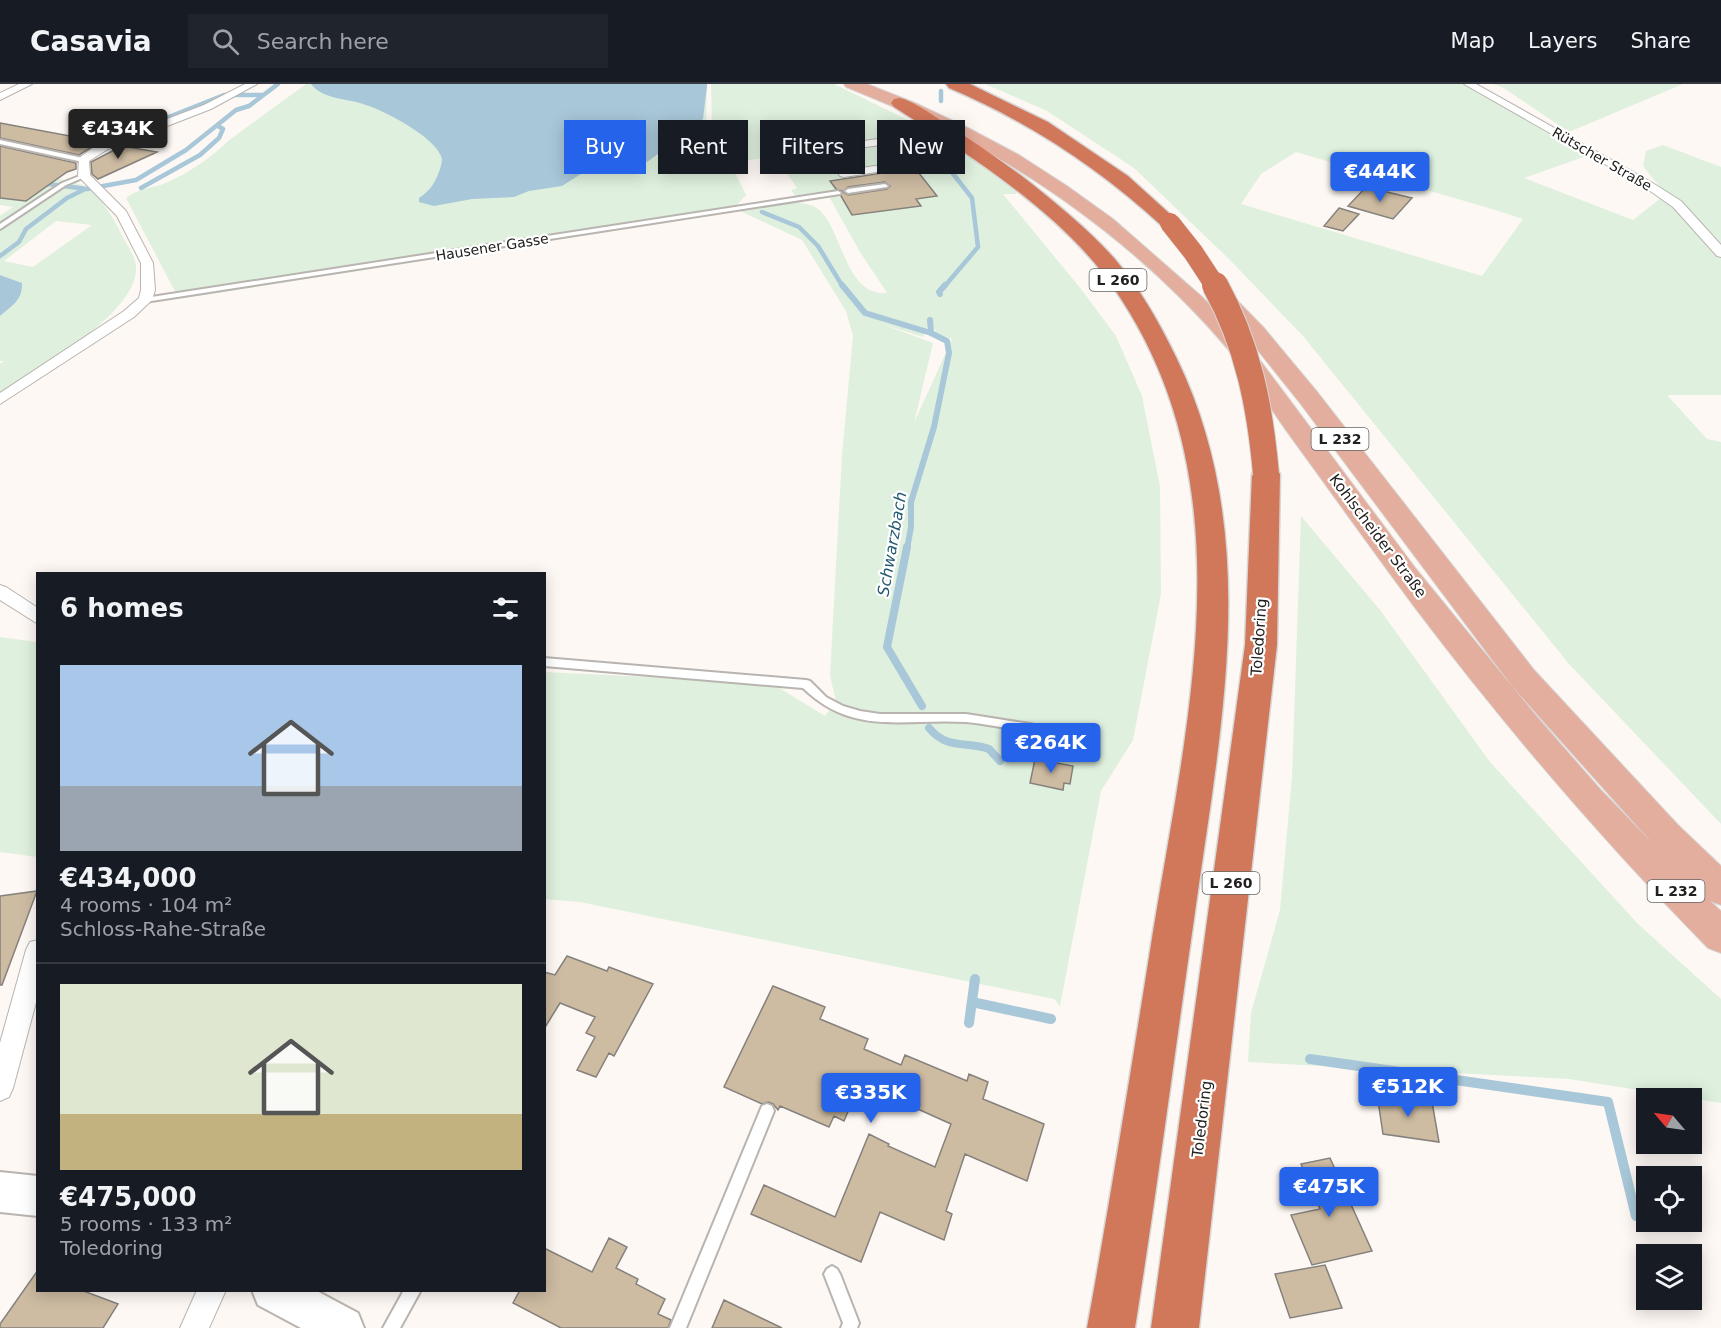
<!DOCTYPE html>
<html lang="en">
<head>
<meta charset="utf-8">
<style>
  :root { --surface:#171b24; --page:#20242c; --text:#f1f3f6; --muted:#9ea1a6; --line:#363941; --accent:#2563eb }
  body { margin:0; font-family:"DejaVu Sans",sans-serif; background:var(--page); color:var(--text); height:100vh; display:flex; flex-direction:column; font-size:22px; white-space:nowrap }
  * { box-sizing:border-box; margin:0 }
  p { font-size:20px; color:var(--muted) }
  .icon { flex:none; width:33px; height:33px; fill:none; stroke:currentColor; stroke-width:2; stroke-linecap:round; stroke-linejoin:round }
  .map { position:relative; flex:1; overflow:hidden }
  .drawer { position:absolute; left:36px; top:488px; width:510px; height:720px; display:flex; flex-direction:column; background:var(--surface); border-radius:0px; box-shadow:0 3px 15px #0003 }
  .drawer>* { flex:none }
  .banner { position:absolute; left:564px; top:36px; width:570px; height:54px; display:flex; gap:12px }
  .needle { width:39px; rotate:299deg }
  .controls { position:absolute; left:1636px; top:1004px; display:grid; gap:12px }
  .controls a { display:grid; place-items:center; width:66px; height:66px; border-radius:0px; background:var(--surface); box-shadow:0 3px 15px #0003; font-size:30px }
  .price { position:absolute; translate:-50% -51px; padding:0 14px; border-radius:6px; background:var(--accent); color:#fff; font-size:20px; line-height:39px; filter:drop-shadow(0 2px 3px #0008) }
  .price::after { content:''; position:absolute; left:50%; top:36px; width:18px; height:14px; margin-left:-9px; background:inherit; clip-path:polygon(0 0,100% 0,50% 100%) }
  .price.current { background:#222; color:#fff }
  ul { padding:0; list-style:none }
  li { display:grid; align-content:center; gap:12px; height:318px; padding:0 24px }
  li+li { border-top:2px solid var(--line) }
  li span { display:grid; place-items:center; height:186px; border-radius:0px; color:#555 }
  li>.icon { margin-inline-start:auto }
  span .icon { width:108px; height:108px; fill:#fffc; stroke-width:1 }
  li b { font-size:26px }
  h2 { display:flex; justify-content:space-between; align-items:center; height:72px; padding:0 24px; font-size:26px }
  .chip { padding:0 21px; border-radius:0px; background:var(--surface); box-shadow:0 3px 15px #0003; font-size:21px; line-height:54px }
  .chip.current { background:var(--accent); color:#fff }
  header { display:flex; align-items:center; gap:36px; box-sizing:border-box; height:84px; padding:0 30px; background:var(--surface); border-bottom:2px solid var(--line) }
  header strong { font-size:28px }
  nav { display:flex; gap:33px; margin-inline-start:auto; font-size:21px }
  .search { width:420px; height:54px; background:var(--page); display:flex; align-items:center; gap:15px; box-sizing:border-box; padding:0 21px; border-radius:0px; color:var(--muted); font-size:22px }
  .map>svg:first-child { display:block }
</style>
</head>
<body>
<header>
<strong>Casavia</strong>
<div class="search"><svg class="icon" aria-label="search" viewBox="0 0 24 24"><circle cx="10" cy="10" r="6"/><path d="M15 15l6 6"/></svg>Search here</div>
<nav><a>Map</a><a>Layers</a><a>Share</a></nav>
</header>
<div class="map">
<svg width="1721" height="1244" viewBox="0 0 1721 1244">
  <rect width="100%" height="100%" fill="#fdf8f3"/>
  <path fill="#dff0de" fill-rule="evenodd" d="M306,0H707L706,45L731,80L746,111L737,121L740,126C761,124 789,115 810,121C843,130 840,213 887,209L860,168L827,109L796,113L791,106L797,104L788,91L781,71L737,78L712,43L711,0H834L910,37L975,76L1014,104L1016,110H1003L1081,205L1116,252L1142,312L1160,402L1161,510L1133,656L1101,707L1060,922L1054,915L580,818L545,815V588L771,599L825,632L836,617L830,592L842,371L853,252L846,227L802,156L740,127L179,215L126,114C137,105 153,104 166,99C185,91 214,72 228,57ZM930,236L936,248L952,255L914,339L933,259L882,240L923,253Z
    M985,0H1463L1592,70L1524,94L1633,136L1662,113L1715,152L1660,103L1643,82L1646,67L1663,61L1721,83V311H1667L1707,355L1721,358V740L1569,580L1303,252L1229,175L1134,84L1047,27ZM1296,68L1492,125L1523,135L1482,192L1241,120L1261,90Z
    M1493,0H1683L1569,48L1502,3Z
    M0,86C18,89 72,95 86,103C101,111 116,139 123,153C129,165 137,174 136,187C133,232 36,286 0,310V280L4,277H0V232C12,222 23,216 22,199L0,191V132L13,123L0,121ZM56,137L92,141L33,183L4,177Z
    M1301,432L1380,526L1490,678L1638,840L1721,915V1019L1569,995L1248,978L1251,929L1280,826L1292,693Z
    M0,553L37,558V773L0,768Z"/>
  <path fill="#a8c7d8" d="M311,0H707V2L703,35L650,76L626,89L609,83H597L587,86L562,102L529,107L514,113L472,115L434,122L419,118V114C431,106 435,99 440,85C441,81 443,76 441,72C433,52 385,27 366,21C348,14 323,16 311,0Z
    M0,191L22,199C23,216 12,222 0,232Z"/>
  <g fill="none" stroke-linecap="round" stroke-linejoin="round">
    <path stroke="#a8c7d8" stroke-width="4.5" d="M941,7V17
      M116,54L224,11H262
      M929,59L972,114L978,163L944,203
      M40,99L87,105L136,96L186,66L236,26L249,22L278,0
      M141,104L200,71L219,54L223,45L218,42
      M762,128L799,143L818,162L843,203
      M0,172L19,158L26,145L67,114L83,106"/>
    <path stroke="#a8c7d8" stroke-width="6" d="M842,201L865,229L931,249
      M940,210L939,208L945,201
      M907,465L911,443V418L934,343L949,269L947,257L931,249L930,236"/>
    <path stroke="#a8c7d8" stroke-width="8" d="M907,463L887,563L922,622
      M929,644C947,666 966,657 989,665L1000,677"/>
    <path stroke="#a8c7d8" stroke-width="10" d="M972,918L1051,935
      M969,939L975,895
      M1310,975L1608,1018L1636,1132"/>
  </g>
  <path fill="#cdbba2" stroke="#85817c" stroke-width="1.5" fill-rule="evenodd" d="M0,39L81,54L79,55L100,58L79,71L0,54Z
    M0,62L76,79V85L67,88L26,117L0,114Z
    M122,62L157,68L98,95L92,90L91,78Z
    M915,84L937,112L916,115L921,122L852,131L841,112L842,107L836,105L830,97ZM885,98L890,102L887,105L848,111L843,108L848,103Z
    M1366,103L1412,114L1393,135L1348,122Z
    M1339,124L1359,130L1343,147L1324,142Z
    M1035,675L1073,682L1070,700L1064,699L1063,706L1030,699Z
    M37,807L2,901H0V812Z
    M567,872L607,887L609,883L653,900L614,972L609,969L596,993L577,986L595,953L586,949L595,933L560,919L544,945V888L555,891Z
    M773,902L825,923L820,935L868,955L864,965L901,981L905,971L967,997L969,990L988,998L983,1015L1044,1040L1027,1097L965,1070L946,1127L952,1130L944,1156L880,1128L861,1178L751,1130L764,1101L835,1133L869,1050L889,1060L888,1062L935,1083L951,1040L860,999L844,1037L834,1032L829,1043L780,1022L778,1026L773,1020L768,1018L762,1020L724,1003Z
    M1377,1010L1432,1018L1439,1058L1383,1050Z
    M1330,1074L1372,1167L1312,1181L1291,1131L1320,1125L1301,1080Z
    M609,1154L627,1163L616,1184L638,1195L636,1200L665,1215L658,1230L671,1236L668,1244H561L513,1219L520,1206H544V1164L592,1188Z
    M1325,1181L1342,1224L1290,1234L1275,1190Z
    M38,1186V1206H81L118,1220L103,1244H0V1240Z
    M724,1216L782,1244H712Z"/>
  <g fill="none" stroke-linecap="round" stroke-linejoin="round">
    <g stroke="#b9b4b0" stroke-width="4">
      <path id="lane" d="M0,56L83,74L86,76L83,78L0,60Z
        M82,91L87,92L66,101L0,145V140L62,99Z
        M885,100L888,102L887,103L848,109L845,107L848,105Z
        M838,107L841,109L840,110L145,218L141,216L145,214Z
        M544,574L806,596L810,597L826,613L843,622L860,627L880,630H966L1030,640L1034,641L1035,644L1034,647L1030,648C1009,645 987,640 966,638C903,634 854,653 803,604L544,582Z
        M767,1020L772,1022L774,1027L686,1244H670L762,1022Z
        M832,1182L837,1185L840,1190L859,1239L857,1244H841L843,1239L824,1190L827,1185Z
        M404,1206H421L400,1244H383Z"/>
    </g>
    <g stroke="#b9b4b0" stroke-width="2">
      <path id="street" d="M19,0H32L0,16V9Z
        M245,0H257L211,25L108,65L89,77L90,91L126,127L153,179L155,206L152,216L134,233L0,320V309L124,227L139,214L141,206V179L117,132L78,92L79,74L94,63L204,21Z
        M1464,0H1476L1651,98L1681,117L1721,161V173L1717,172L1673,123L1643,102Z
        M907,51L911,52L929,76V80L844,93L840,92L822,65L828,62ZM904,58L917,76L847,86L835,67Z
        M0,501L6,503L38,524V540L0,516Z
        M38,856V911L13,1004L9,1013L0,1017V959L26,866L30,858Z
        M197,1206H226L209,1244H180Z"/>
    </g>
    <g stroke="#b9b4b0" stroke-width="4">
      <path id="secondary" d="M0,1088L38,1092V1132L0,1128Z
        M252,1206H315L358,1229L364,1244H301L258,1221Z"/>
    </g>
    <g stroke="#d7d7d7" stroke-width="2">
      <path id="primary" d="M844,0H867L915,19L968,44L1019,71L1067,102L1113,135L1201,212L1244,255L1416,485L1537,633L1600,705L1681,789L1654,761L1512,602L1300,319L1248,254L1206,209L1209,204L1217,203L1225,204L1264,244L1318,309L1534,586L1678,741L1721,782V821L1710,817L1721,827V869L1708,864C1603,757 1507,645 1416,525C1373,467 1331,408 1288,349C1268,321 1250,290 1227,264C1153,177 1056,102 954,50C919,33 883,18 846,3Z"/>
    </g>
    <g stroke="#d7d7d7" stroke-width="3">
      <path id="highway" d="M946,0H970L1048,38L1128,92L1180,139L1177,143L1170,145L1163,143C1099,84 1029,38 949,4Z
        M900,14C915,18 929,29 942,37C971,56 999,75 1027,96C1057,120 1088,145 1114,174C1140,204 1159,238 1176,273C1263,451 1221,641 1195,828C1175,967 1157,1106 1135,1244H1087C1111,1112 1132,980 1153,848C1188,632 1249,398 1113,203C1062,129 968,70 894,23L891,19L894,15Z
        M1266,381L1276,384L1280,390L1277,561L1199,1244H1151L1245,561L1252,390L1256,384Z"/>
    </g>
    <use href="#lane" fill="#fff" fill-rule="evenodd"/>
    <use href="#street" fill="#fff" fill-rule="evenodd"/>
    <use href="#secondary" fill="#fff" fill-rule="evenodd"/>
    <use href="#primary" fill="#e3ae9d" fill-rule="evenodd"/>
    <use href="#highway" fill="#d1785b" fill-rule="evenodd"/>
    <g stroke="#d7d7d7" stroke-width="21" stroke-linecap="butt">
      <path id="highway-bridge-far1" d="M1170,139L1193,168L1216,203"/>
    </g>
    <g stroke="#d7d7d7" stroke-width="28" stroke-linecap="butt">
      <path id="highway-bridge" d="M1215,201C1248,261 1260,322 1266,390"/>
    </g>
    <use href="#highway-bridge-far1" stroke="#d1785b" stroke-width="20"/>
    <use href="#highway-bridge" stroke="#d1785b" stroke-width="26"/>
  </g>
  <g text-anchor="middle" dominant-baseline="central" stroke-width="4.5" stroke-linejoin="round" paint-order="stroke">
    <g font-size="14" fill="#23211f" stroke="#fff">
      <text transform="translate(1602 75) rotate(30)">Rütscher Straße</text>
      <text transform="translate(492 163) rotate(-9)">Hausener Gasse</text>
    </g>
    <g fill="#fff" stroke="#656462" stroke-width="1.5">
      <rect x="1089.5" y="185" width="57" height="22" rx="4.5"/>
      <rect x="1311.5" y="344" width="57" height="22" rx="4.5"/>
      <rect x="1202.5" y="788" width="57" height="22" rx="4.5"/>
      <rect x="1647.5" y="796" width="57" height="22" rx="4.5"/>
    </g>
    <g font-size="14" font-weight="bold" fill="#23211f">
      <text x="1118" y="196">L 260</text>
      <text x="1340" y="355">L 232</text>
      <text x="1231" y="799">L 260</text>
      <text x="1676" y="807">L 232</text>
    </g>
    <g font-size="15" fill="#23211f" stroke="#fff">
      <text transform="translate(1378 452) rotate(53)">Kohlscheider Straße</text>
      <text transform="translate(1259 553) rotate(-86)">Toledoring</text>
      <text transform="translate(1202 1035) rotate(-83)">Toledoring</text>
    </g>
    <g font-size="16" font-style="italic" fill="#245973" stroke="#fff">
      <text transform="translate(892 460) rotate(-80)">Schwarzbach</text>
    </g>
  </g>
</svg>
<div class="controls">
<a><svg class="needle" viewBox="-14 -14 28 28"><path d="M0-13l5 13h-10z" fill="#e53935"/><path d="M0 13l5-13h-10z" fill="#9ea1a6"/></svg></a>
<a><svg class="icon" aria-label="locate" viewBox="0 0 24 24"><circle cx="12" cy="12" r="6"/><path d="M12 2v4M12 18v4M2 12h4M18 12h4"/></svg></a>
<a><svg class="icon" aria-label="layers" viewBox="0 0 24 24"><path d="M12 4l9 5-9 5-9-5zM3 14l9 5 9-5"/></svg></a>
</div>
<b class="price current" style="left:118px;top:76px">€434K</b>
<b class="price" style="left:1380px;top:119px">€444K</b>
<b class="price" style="left:1051px;top:690px">€264K</b>
<b class="price" style="left:1408px;top:1034px">€512K</b>
<b class="price" style="left:871px;top:1040px">€335K</b>
<b class="price" style="left:1329px;top:1134px">€475K</b>
<div class="banner">
<a class="chip current">Buy</a>
<a class="chip">Rent</a>
<a class="chip">Filters</a>
<a class="chip">New</a>
</div>
<section class="drawer">
<h2>6 homes<svg class="icon" aria-label="filters" viewBox="0 0 24 24"><path d="M4 7h16M4 17h16"/><circle cx="9" cy="7" r="2"/><circle cx="15" cy="17" r="2"/></svg></h2>
<ul>
<li><span style="background:linear-gradient(#a9c7e8 65%,#9aa5b1 0)"><svg class="icon" aria-label="home" viewBox="0 0 24 24"><path d="M3 11l9-7 9 7M6 9v11h12V9"/></svg></span><div><b>€434,000</b><p>4 rooms · 104 m²</p><p>Schloss-Rahe-Straße</p></div></li>
<li><span style="background:linear-gradient(#dfe7d0 70%,#c2b280 0)"><svg class="icon" aria-label="home" viewBox="0 0 24 24"><path d="M3 11l9-7 9 7M6 9v11h12V9"/></svg></span><div><b>€475,000</b><p>5 rooms · 133 m²</p><p>Toledoring</p></div></li>
</ul>
</section>
</div>
</body>
</html>
